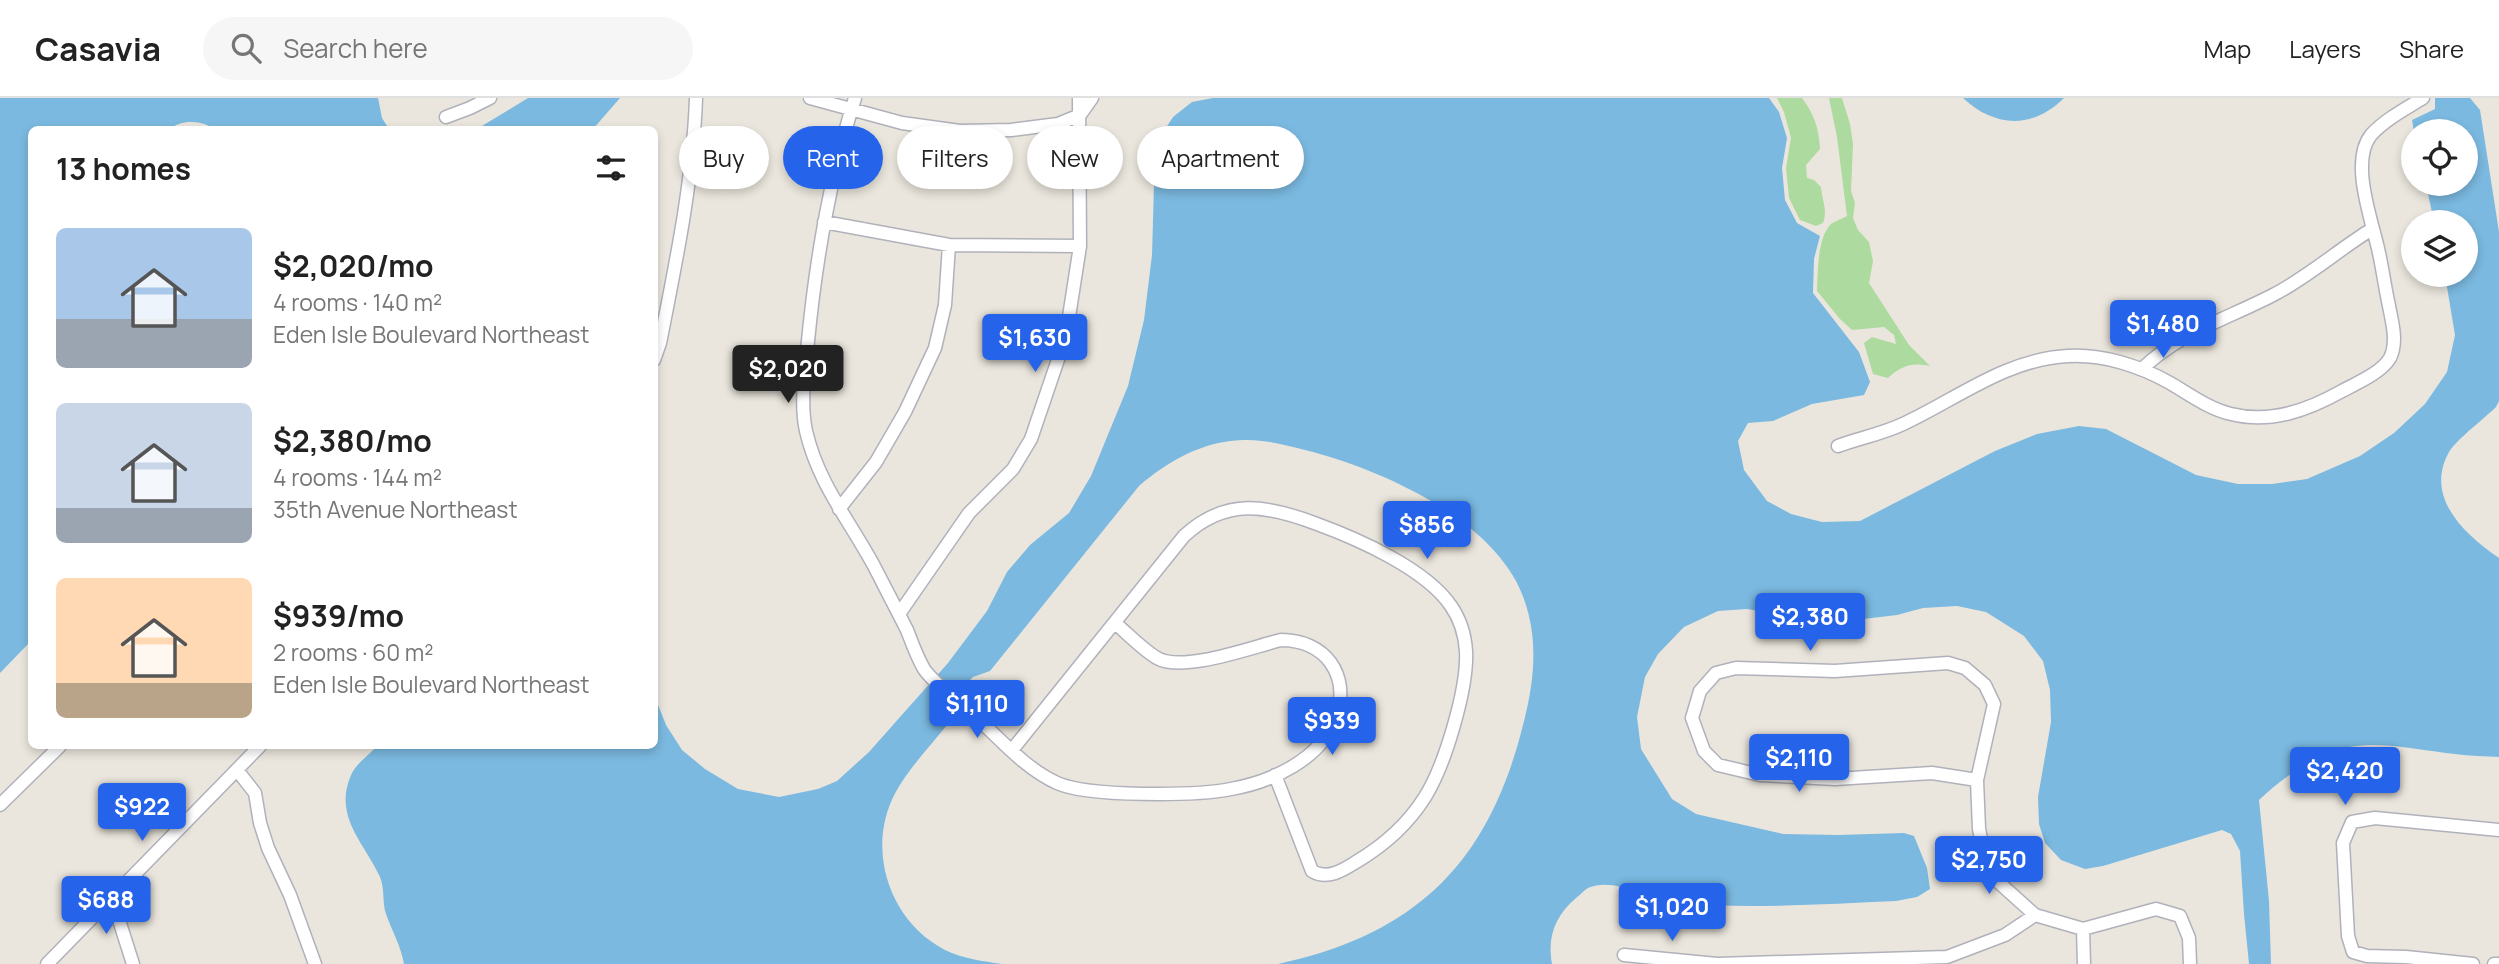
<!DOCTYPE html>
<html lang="en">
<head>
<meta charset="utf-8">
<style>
  :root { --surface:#fff; --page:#f6f6f6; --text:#222; --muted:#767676; --line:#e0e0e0; --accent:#2563eb }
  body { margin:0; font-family:Manrope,sans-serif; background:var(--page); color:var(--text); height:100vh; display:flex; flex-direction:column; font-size:26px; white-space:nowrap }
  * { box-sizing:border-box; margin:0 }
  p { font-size:23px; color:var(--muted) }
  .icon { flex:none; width:38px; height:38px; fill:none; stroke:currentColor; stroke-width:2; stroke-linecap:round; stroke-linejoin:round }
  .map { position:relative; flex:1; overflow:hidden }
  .panel { position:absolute; left:28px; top:28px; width:630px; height:623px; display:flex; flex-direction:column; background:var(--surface); border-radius:10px; box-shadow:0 4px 10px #0003 }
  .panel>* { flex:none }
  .banner { position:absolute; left:679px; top:28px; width:665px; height:63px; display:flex; gap:14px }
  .controls { position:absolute; left:2401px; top:21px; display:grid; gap:14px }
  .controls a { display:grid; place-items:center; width:77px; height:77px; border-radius:50%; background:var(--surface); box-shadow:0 4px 10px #0003; font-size:35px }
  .price { position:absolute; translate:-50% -60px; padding:0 16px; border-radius:7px; background:var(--accent); color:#fff; font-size:23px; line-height:46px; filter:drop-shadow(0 2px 4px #0008) }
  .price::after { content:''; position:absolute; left:50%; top:42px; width:21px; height:16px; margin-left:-10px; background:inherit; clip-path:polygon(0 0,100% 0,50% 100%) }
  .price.current { background:#222; color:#fff }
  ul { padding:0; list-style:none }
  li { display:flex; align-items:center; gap:21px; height:175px; padding:0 28px }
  li span { display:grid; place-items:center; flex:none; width:196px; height:140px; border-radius:10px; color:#555 }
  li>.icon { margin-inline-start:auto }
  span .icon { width:84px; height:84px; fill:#fffc; stroke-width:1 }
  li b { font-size:30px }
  h2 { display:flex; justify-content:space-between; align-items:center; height:84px; padding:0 28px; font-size:30px }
  .tag { padding:0 24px; border-radius:32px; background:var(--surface); box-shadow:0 4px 10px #0003; font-size:24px; line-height:63px }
  .tag.current { background:var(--accent); color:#fff }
  header { display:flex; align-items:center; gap:42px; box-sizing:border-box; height:98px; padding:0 35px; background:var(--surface); border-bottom:2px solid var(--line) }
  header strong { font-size:33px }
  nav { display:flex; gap:38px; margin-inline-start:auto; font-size:24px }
  .search { width:490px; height:63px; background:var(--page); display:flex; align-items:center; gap:18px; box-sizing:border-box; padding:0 24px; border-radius:38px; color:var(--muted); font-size:26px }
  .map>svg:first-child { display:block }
</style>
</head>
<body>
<header>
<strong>Casavia</strong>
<div class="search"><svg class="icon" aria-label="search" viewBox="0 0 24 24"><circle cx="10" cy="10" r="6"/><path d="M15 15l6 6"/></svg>Search here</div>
<nav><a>Map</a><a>Layers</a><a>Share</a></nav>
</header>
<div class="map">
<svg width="2499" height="866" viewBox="0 0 2499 866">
  <rect width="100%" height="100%" fill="#eae6dd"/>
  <path fill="#acda9f" d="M1777,0H1802C1814,16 1819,30 1820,51L1806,67L1807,80L1814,82L1821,89C1822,103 1828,111 1823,125L1816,128L1800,122L1789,100L1786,70L1791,40L1784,14Z
    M1829,0H1842L1850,26L1853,46L1851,93L1855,105L1853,120L1858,132L1869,144L1873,163L1869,185L1909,247L1930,268C1911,264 1901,268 1888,280L1873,276L1864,245L1872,239L1896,246L1894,237L1884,229L1852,232L1840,221L1817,193C1818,175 1817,140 1831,126C1835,123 1842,121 1847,118L1837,39Z"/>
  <path fill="#7bb9e0" d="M0,0H378L382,20L389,31L215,32C204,22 180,21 169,32H32L31,543L0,575Z
    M528,0H620L593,31H477Z
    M1213,0H1769L1779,14L1787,40L1782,70L1785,102L1797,125L1820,138L1814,161L1813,195L1859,254L1870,284L1864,297L1812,306L1773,323L1748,325L1738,343L1744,372L1767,403L1791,416L1822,424L1860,423L1995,353L2037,336L2079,328L2106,331L2196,377L2238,386H2272L2307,381L2360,358L2394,335L2425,306L2447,274L2455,237L2445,177H2466V124H2434L2426,86H2466V33H2414L2412,22L2435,11V0H2470L2480,12L2499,134V303L2496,309C2485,320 2457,341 2449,354C2424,399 2464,436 2499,460V659C2485,658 2470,658 2455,656C2422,653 2374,641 2342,651C2309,661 2284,679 2259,702L2269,803L2271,866H2249L2244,816L2240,753L2231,736L2222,732L2103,768L2085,771L2061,762L2045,745L2039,726L2038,699L2051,624L2050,592L2043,563L2024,538L1986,514L1957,508L1923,510L1897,517L1855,522L1776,516L1747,511L1718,513L1684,529L1658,556L1645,579L1637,619L1641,651L1672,701L1696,716L1783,736L1838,737L1904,735L1914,738L1927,770L1930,791L1917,799L1896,803C1823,806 1742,812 1671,804C1642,800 1615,779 1588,790C1584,792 1580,797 1576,800C1555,818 1547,839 1552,866H1278C1417,836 1489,764 1523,627C1536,578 1540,529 1516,483C1479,415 1377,370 1305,352C1285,347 1264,341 1243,342C1203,343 1168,363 1139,388L990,573L973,579L947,606L951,622C931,648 904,674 891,704C868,758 892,825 945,852C963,861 983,863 1002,866H404C401,848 392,833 386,816C382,804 385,791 380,779C364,744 332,718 352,675C357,665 370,656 377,648H654L655,599L666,627L682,652L705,671L738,691L779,699L818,691L837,683L869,654L948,565L987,513L1007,474L1030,447L1069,415L1091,378L1128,288L1144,222L1152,157L1154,87L1160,39L1173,19L1192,4Z
    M1963,0H2064C2033,31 1995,30 1963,0Z"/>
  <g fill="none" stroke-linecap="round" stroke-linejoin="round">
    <g stroke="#b0b1bb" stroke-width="15">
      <path id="minor" d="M810,0L902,25L960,33L1011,32L1058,26L1080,17L1092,0
        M855,0C830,79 816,161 808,243C805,272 800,305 806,333C818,385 849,422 874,468C885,489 896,511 907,532C912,545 917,559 924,571C934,586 963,607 977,620C1002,643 1026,671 1057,685C1088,699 1195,698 1231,691C1271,684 1322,661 1336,619C1351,577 1325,542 1281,542C1252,549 1183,575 1157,560C1142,551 1128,536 1115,525
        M446,19L470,10L490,0
        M824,124L949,147L1080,148
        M654,262L660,245C676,164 693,83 696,0
        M2142,271C2178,235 2229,220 2273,197C2308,179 2338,152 2372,131
        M1838,348C1859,340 1882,336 1903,326C1957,301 2006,261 2068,258C2103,256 2140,268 2170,285C2189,296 2209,311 2231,316C2271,326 2308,312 2342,293C2357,285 2381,275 2390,260C2398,244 2392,224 2389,208C2385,190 2383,173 2379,155C2373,125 2349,64 2371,37C2384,22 2407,10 2423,0
        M839,411L876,364L905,314L935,250L945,207L949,147
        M899,516L969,415L1013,371L1031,341L1066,238L1080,148L1079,0
        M1012,652L1184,438C1226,399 1267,407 1317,426C1358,441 1426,471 1451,508C1460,521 1465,537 1466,553C1468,590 1445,667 1425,699C1408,726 1383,748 1356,764C1342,773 1327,782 1312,773L1275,677
        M237,672L255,695L260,725L268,750L290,797L315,866
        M1977,682L1932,675L1835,681L1760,677L1718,667L1704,653L1692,620L1700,593L1716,575L1736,570L1835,573L1948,565L1965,570L1985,587L1994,606L1977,682L1979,731L1983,750L1995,781L2035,817L2083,831L2156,811L2180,818L2189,840L2190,866
        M0,707L60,648
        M112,800L133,866
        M2083,831L2084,866
        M1624,857L1717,866
        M47,866L260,648
        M1718,866L1947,859L2005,837L2035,817
        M2473,866L2406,859L2367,858L2353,854L2348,838L2343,745L2352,724L2375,720L2499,732
        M2494,866H2499"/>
    </g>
    <use href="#minor" stroke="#fff" stroke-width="12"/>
  </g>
</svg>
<div class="controls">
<a><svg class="icon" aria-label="locate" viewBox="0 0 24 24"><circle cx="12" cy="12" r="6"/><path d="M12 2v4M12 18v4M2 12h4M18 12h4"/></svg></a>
<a><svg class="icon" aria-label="layers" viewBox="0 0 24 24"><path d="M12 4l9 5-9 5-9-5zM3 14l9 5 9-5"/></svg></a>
</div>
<b class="price" style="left:2163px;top:262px">$1,480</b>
<b class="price" style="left:1035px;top:276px">$1,630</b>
<b class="price current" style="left:788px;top:307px">$2,020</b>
<b class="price" style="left:1427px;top:463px">$856</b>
<b class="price" style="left:1810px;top:555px">$2,380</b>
<b class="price" style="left:977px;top:642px">$1,110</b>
<b class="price" style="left:1332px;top:659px">$939</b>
<b class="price" style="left:1799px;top:696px">$2,110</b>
<b class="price" style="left:2345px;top:709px">$2,420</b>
<b class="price" style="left:142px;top:745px">$922</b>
<b class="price" style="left:1989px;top:798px">$2,750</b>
<b class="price" style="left:106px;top:838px">$688</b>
<b class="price" style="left:1672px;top:845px">$1,020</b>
<div class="banner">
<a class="tag">Buy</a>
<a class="tag current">Rent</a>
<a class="tag">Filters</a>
<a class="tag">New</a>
<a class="tag">Apartment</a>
</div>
<section class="panel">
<h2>13 homes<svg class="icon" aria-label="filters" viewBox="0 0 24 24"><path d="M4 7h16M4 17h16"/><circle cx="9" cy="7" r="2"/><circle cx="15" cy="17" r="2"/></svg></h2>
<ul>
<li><span style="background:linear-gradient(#a9c7e8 65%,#9aa5b1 0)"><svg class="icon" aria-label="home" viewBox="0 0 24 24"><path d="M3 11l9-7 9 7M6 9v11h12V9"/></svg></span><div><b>$2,020/mo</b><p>4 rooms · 140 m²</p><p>Eden Isle Boulevard Northeast</p></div></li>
<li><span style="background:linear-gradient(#c9d6e8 75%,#9aa5b1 0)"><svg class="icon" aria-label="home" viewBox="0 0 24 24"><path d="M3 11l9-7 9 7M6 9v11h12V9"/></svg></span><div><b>$2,380/mo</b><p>4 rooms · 144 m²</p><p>35th Avenue Northeast</p></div></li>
<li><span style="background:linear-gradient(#ffd9b3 75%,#b9a48a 0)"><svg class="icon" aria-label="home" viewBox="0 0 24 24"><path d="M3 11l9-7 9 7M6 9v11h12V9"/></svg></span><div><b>$939/mo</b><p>2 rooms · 60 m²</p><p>Eden Isle Boulevard Northeast</p></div></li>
</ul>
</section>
</div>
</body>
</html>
